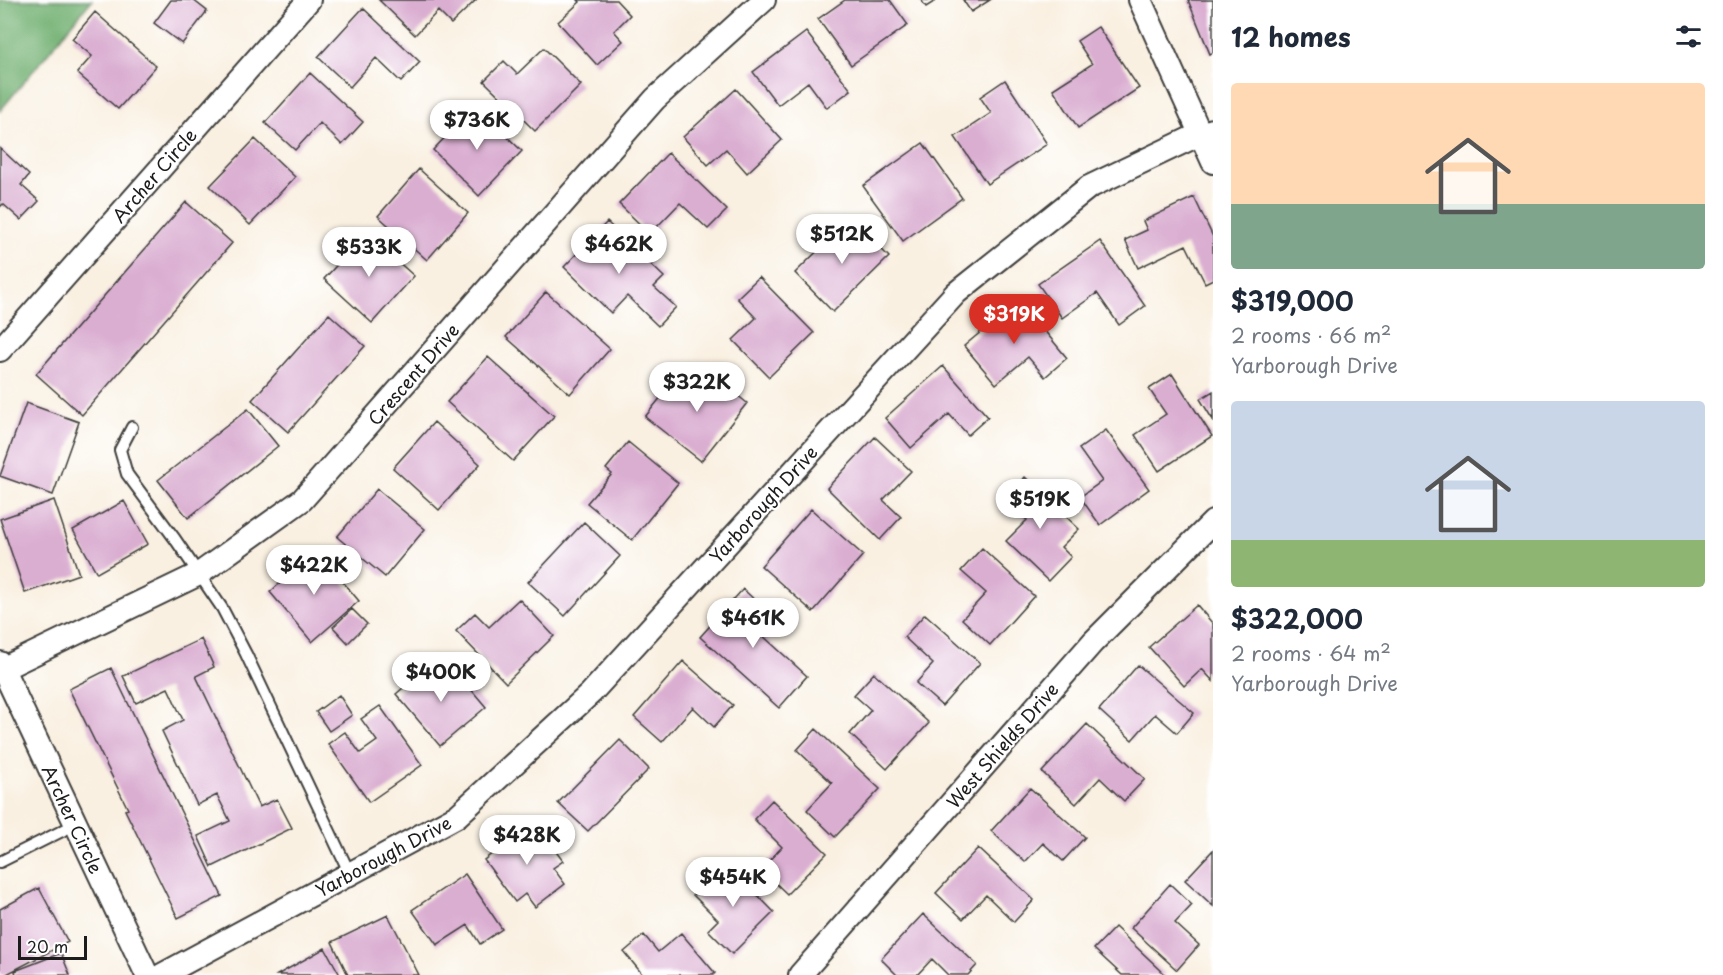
<!DOCTYPE html>
<html lang="en">
<head>
<meta charset="utf-8">
<style>
  :root { --surface:#fff; --page:#f6f6f7; --text:#1f2937; --muted:#747a83; --accent:#d93025 }
  body { margin:0; font-family:"Playpen Sans",sans-serif; background:var(--page); color:var(--text); height:100vh; display:flex; flex-direction:column; font-size:22px; white-space:nowrap }
  * { box-sizing:border-box; margin:0 }
  p { font-size:20px; color:var(--muted) }
  .icon { flex:none; width:33px; height:33px; fill:none; stroke:currentColor; stroke-width:2; stroke-linecap:round; stroke-linejoin:round }
  .map { position:relative; flex:1; overflow:hidden }
  .sheet { display:flex; flex-direction:column; background:var(--surface); width:510px }
  .sheet>* { flex:none }
  .scale { position:absolute; left:18px; bottom:15px; width:69px; box-sizing:border-box; padding-left:6px; border:3px solid #1c1c1c; border-top:0; font-size:16px; line-height:21px; white-space:nowrap; color:#1c1c1c; -webkit-text-stroke:4px #fff; paint-order:stroke }
  .price { position:absolute; translate:-50% -51px; padding:0 14px; border-radius:21px; background:#fff; color:#222; font-size:20px; line-height:39px; filter:drop-shadow(0 2px 3px #0008) }
  .price::after { content:''; position:absolute; left:50%; top:36px; width:18px; height:14px; margin-left:-9px; background:inherit; clip-path:polygon(0 0,100% 0,50% 100%) }
  .price.active { background:var(--accent); color:#fff }
  ul { padding:0; list-style:none }
  li { display:grid; align-content:center; gap:12px; height:318px; padding:0 18px }
  li span { display:grid; place-items:center; height:186px; border-radius:6px; color:#555 }
  li>.icon { margin-inline-start:auto }
  span .icon { width:108px; height:108px; fill:#fffc; stroke-width:1 }
  li b { font-size:26px }
  h2 { display:flex; justify-content:space-between; align-items:center; height:72px; padding:0 18px; font-size:26px }
  main { display:flex; flex:1; min-height:0 }
  .map>svg:first-child { display:block }
</style>
</head>
<body>
<main>
<div class="map">
<svg width="1213" height="975" viewBox="0 0 1213 975">
  <rect width="100%" height="100%" fill="#fff"/>
  <filter id="ink" filterUnits="userSpaceOnUse"><feTurbulence type="fractalNoise" baseFrequency=".0167" numOctaves="2"/><feDisplacementMap in="SourceGraphic" scale="12" xChannelSelector="R" yChannelSelector="G"/><feConvolveMatrix kernelMatrix="1 2 1 2 8 2 1 2 1" color-interpolation-filters="sRGB"/></filter>
  <filter id="wash" filterUnits="userSpaceOnUse"><feTurbulence type="fractalNoise" baseFrequency=".008" numOctaves="4" result="noise"/><feDisplacementMap in="SourceGraphic" scale="24" xChannelSelector="R" yChannelSelector="G"/><feGaussianBlur stdDeviation="1.35" result="paint"/><feColorMatrix in="noise" values="0 0 0 0 0 0 0 0 0 0 0 0 0 0 0 0 0 1.4 0 .05"/><feComposite in="paint" operator="in"/></filter>
  <g filter="url(#wash)">
    <rect width="100%" height="100%" fill="#f9f0e1"/>
    <path fill="#72b072" stroke="#476647" stroke-width="1.5" d="M0,0H92L0,111Z"/>
    <g id="blocks">
      <path fill="#daaed1" d="M171,0H193L207,11L182,44L154,23Z
        M379,0H476L451,24L438,11L415,35Z
        M578,0H616L630,15L614,31L623,41L597,65L558,22L580,2Z
        M845,0H890L908,25L851,65L818,19Z
        M921,0H937L926,7Z
        M963,0H990L971,12Z
        M1188,0H1213V52L1210,54Z
        M363,8L420,62L401,82L376,58L350,87L318,57Z
        M95,12L156,66L118,109L77,73L92,56L72,39Z
        M1098,27L1139,88L1078,128L1053,89L1092,64L1077,41Z
        M806,32L851,90L827,108L808,82L778,105L753,72Z
        M544,48L581,85L535,131L484,81L504,61L517,74Z
        M310,73L363,122L342,145L320,123L295,150L265,123Z
        M1005,80L1047,144L987,184L955,137L991,113L980,97Z
        M736,89L782,140L747,173L726,149L708,165L683,137Z
        M475,106L522,151L479,196L433,150Z
        M255,139L295,177L250,225L210,186Z
        M923,143L962,198L903,241L863,186Z
        M0,148L29,175L21,185L39,201L21,220L3,204L0,207Z
        M668,153L727,210L708,229L680,203L650,234L619,204Z
        M419,169L468,213L427,260L378,216Z
        M1194,197L1213,237V279L1205,283L1186,245L1138,268L1125,240L1147,230L1143,221Z
        M186,202L232,243L82,415L36,374Z
        M851,218L889,257L833,312L795,273Z
        M607,222L664,277L654,287L676,307L658,326L627,296L611,313L564,267Z
        M366,233L414,276L372,323L324,279Z
        M1100,241L1145,306L1119,325L1097,293L1062,318L1038,284Z
        M759,277L814,333L769,377L733,340L756,318L737,298Z
        M546,292L610,349L570,394L506,337Z
        M1019,300L1067,358L1045,377L1028,357L996,384L964,346Z
        M329,314L365,346L288,432L252,400Z
        M488,357L554,416L513,461L447,402Z
        M943,366L988,417L968,435L949,414L911,448L885,418Z
        M705,369L747,403L701,461L645,417L674,381L687,392Z
        M1172,374L1212,436L1159,471L1135,435L1166,414L1149,389Z
        M1213,391V420L1200,399Z
        M26,403L79,422L53,495L0,476Z
        M248,409L278,446L188,518L158,480Z
        M434,422L480,464L439,510L393,468Z
        M1106,430L1149,489L1100,525L1080,497L1102,481L1079,449Z
        M875,437L911,471L883,500L901,517L880,540L827,488Z
        M628,442L678,483L632,540L587,503L612,474L606,469Z
        M1025,477L1079,529L1061,547L1071,557L1048,581L1006,541L1027,520L1005,499Z
        M377,489L425,529L385,577L337,537Z
        M54,500L79,574L25,593L0,519Z
        M124,501L148,544L97,573L73,530Z
        M811,509L863,555L813,612L761,566Z
        M584,522L620,556L565,616L528,582Z
        M982,548L1034,596L990,645L962,619L986,593L961,571Z
        M317,551L359,601L312,642L270,592Z
        M743,589L775,619L761,634L807,676L779,708L700,637Z
        M519,599L554,636L506,683L456,631L475,613L489,627Z
        M1197,605L1213,624V681L1202,669L1184,686L1149,647Z
        M352,609L367,624L348,643L333,627Z
        M925,614L980,663L942,706L916,683L933,664L904,637Z
        M201,639L214,667L196,676L259,807L277,799L292,828L212,867L198,836L230,821L217,795L197,805L162,731L183,720L168,688L136,703L123,676Z
        M683,661L733,705L714,727L693,707L662,742L634,717Z
        M430,665L441,679L453,668L486,707L440,746L396,694Z
        M1138,665L1194,713L1177,733L1155,714L1132,740L1099,710Z
        M111,668L222,896L178,918L125,810L128,809L69,689Z
        M874,673L929,723L887,769L850,734L871,710L854,695Z
        M339,695L352,715L329,731L316,712Z
        M380,706L422,765L369,802L328,744L345,732L360,753L377,741L361,719Z
        M1087,724L1145,779L1124,801L1100,778L1076,804L1042,772Z
        M816,729L880,789L835,837L807,810L832,783L797,750Z
        M620,740L649,769L588,831L558,803Z
        M1030,788L1085,837L1063,861L1043,843L1025,862L991,831Z
        M772,800L827,853L787,894L761,869L782,847L754,819Z
        M534,822L563,861L553,868L565,884L535,907L525,894L515,902L484,860Z
        M978,848L1034,900L1014,922L986,895L963,919L936,893Z
        M1213,850V906L1185,880Z
        M726,863L774,912L732,954L708,930L718,920L693,895Z
        M465,874L502,929L480,944L468,925L437,945L412,910Z
        M1170,884L1192,905L1175,923L1199,945L1177,970L1131,928Z
        M39,888L68,942L5,975H0V909Z
        M923,914L977,965L968,975H948L932,959L917,975H897L881,959Z
        M388,915L419,975H348L332,942Z
        M1115,927L1166,975H1122L1094,949Z
        M681,933L715,973L713,975H643L624,952L644,935L658,952Z
        M325,948L340,975H277Z
        M61,953L70,975H16L15,971Z"/>
    </g>
  </g>
  <g filter="url(#ink)">
    <use href="#blocks" fill-opacity="0" stroke="#3d3c3a" stroke-width="1.5"/>
    <g fill="none" stroke-linecap="round" stroke-linejoin="round">
      <g stroke="#3d3c3a" stroke-width="14">
        <path id="service" d="M132,427L120,450L127,474L175,539L222,608L246,654L350,874
          M0,862L76,824"/>
      </g>
      <g stroke="#3d3c3a" stroke-width="26">
        <path id="minor" d="M1140,0L1213,162
          M0,350L309,0
          M0,663L147,975
          M2,669L199,574L302,500L655,99L764,0
          M162,975L457,816L591,693L956,293L1089,187L1200,134L1213,130
          M800,975L1093,642L1213,522"/>
      </g>
      <use href="#service" stroke="#fff" stroke-width="10"/>
      <use href="#minor" stroke="#fff" stroke-width="22"/>
    </g>
  </g>
  <g text-anchor="middle" dominant-baseline="central" stroke-width="4.5" stroke-linejoin="round" paint-order="stroke">
    <g font-size="18" fill="#1c1c1c" stroke="#fff">
      <text transform="translate(154 175) rotate(-49)">Archer Circle</text>
      <text transform="translate(413 374) rotate(-49)">Crescent Drive</text>
      <text transform="translate(763 504) rotate(-48)">Yarborough Drive</text>
      <text transform="translate(1002 745) rotate(-49)">West Shields Drive</text>
      <text transform="translate(73 819) rotate(65)">Archer Circle</text>
      <text transform="translate(383 856) rotate(-28)">Yarborough Drive</text>
    </g>
  </g>
</svg>
<div class="scale">20 m</div>
<b class="price" style="left:477px;top:151px">$736K</b>
<b class="price" style="left:842px;top:265px">$512K</b>
<b class="price" style="left:619px;top:275px">$462K</b>
<b class="price" style="left:369px;top:278px">$533K</b>
<b class="price active" style="left:1014px;top:345px">$319K</b>
<b class="price" style="left:697px;top:413px">$322K</b>
<b class="price" style="left:1040px;top:530px">$519K</b>
<b class="price" style="left:314px;top:596px">$422K</b>
<b class="price" style="left:753px;top:649px">$461K</b>
<b class="price" style="left:441px;top:703px">$400K</b>
<b class="price" style="left:527px;top:866px">$428K</b>
<b class="price" style="left:733px;top:908px">$454K</b>
</div>
<section class="sheet">
<h2>12 homes<svg class="icon" aria-label="filters" viewBox="0 0 24 24"><path d="M4 7h16M4 17h16"/><circle cx="9" cy="7" r="2"/><circle cx="15" cy="17" r="2"/></svg></h2>
<ul>
<li><span style="background:linear-gradient(#ffd9b3 65%,#7fa58c 0)"><svg class="icon" aria-label="home" viewBox="0 0 24 24"><path d="M3 11l9-7 9 7M6 9v11h12V9"/></svg></span><div><b>$319,000</b><p>2 rooms · 66 m²</p><p>Yarborough Drive</p></div></li>
<li><span style="background:linear-gradient(#c9d6e8 75%,#8fb573 0)"><svg class="icon" aria-label="home" viewBox="0 0 24 24"><path d="M3 11l9-7 9 7M6 9v11h12V9"/></svg></span><div><b>$322,000</b><p>2 rooms · 64 m²</p><p>Yarborough Drive</p></div></li>
</ul>
</section>
</main>
</body>
</html>
